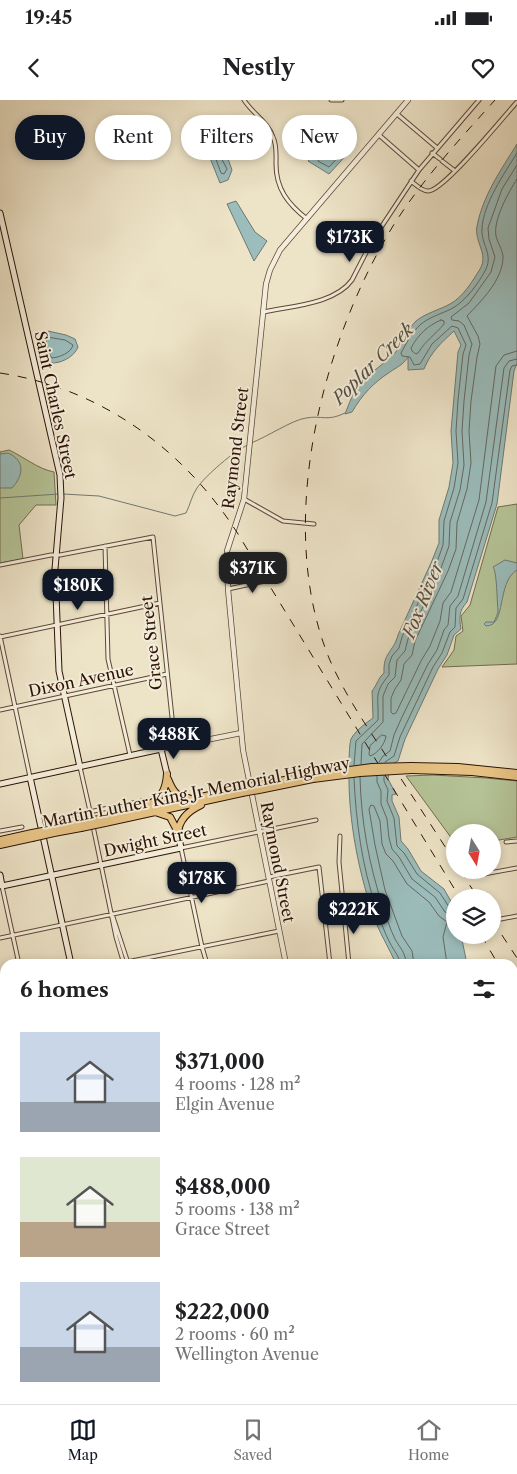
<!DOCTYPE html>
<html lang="en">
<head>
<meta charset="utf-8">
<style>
  :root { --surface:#fff; --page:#f6f6f6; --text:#202124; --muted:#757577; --line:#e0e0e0; --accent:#111827 }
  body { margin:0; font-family:"Libre Caslon Text",serif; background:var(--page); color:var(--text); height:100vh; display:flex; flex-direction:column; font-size:19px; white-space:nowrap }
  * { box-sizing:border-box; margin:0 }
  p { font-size:16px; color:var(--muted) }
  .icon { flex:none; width:28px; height:28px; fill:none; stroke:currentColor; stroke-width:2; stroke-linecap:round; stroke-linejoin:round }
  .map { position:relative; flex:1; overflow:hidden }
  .side { position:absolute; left:0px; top:859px; width:518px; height:446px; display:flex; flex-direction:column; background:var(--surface); border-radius:15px 15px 0 0; box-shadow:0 2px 8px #0003 }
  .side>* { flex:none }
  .banner { position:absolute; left:15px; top:15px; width:488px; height:45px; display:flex; gap:10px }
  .needle { width:32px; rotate:169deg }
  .fabs { position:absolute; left:446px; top:724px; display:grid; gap:10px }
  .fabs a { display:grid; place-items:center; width:55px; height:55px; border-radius:50%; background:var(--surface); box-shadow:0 2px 8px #0003; font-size:25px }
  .price { position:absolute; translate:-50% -42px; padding:0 11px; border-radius:10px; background:var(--accent); color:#fff; font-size:16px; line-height:32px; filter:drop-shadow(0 1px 2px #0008) }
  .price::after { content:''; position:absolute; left:50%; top:30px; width:15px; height:11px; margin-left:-8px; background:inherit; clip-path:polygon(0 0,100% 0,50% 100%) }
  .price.selected { background:#222; color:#fff }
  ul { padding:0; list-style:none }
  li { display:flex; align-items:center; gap:15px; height:125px; padding:0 20px }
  li span { display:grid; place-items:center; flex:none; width:140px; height:100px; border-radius:0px; color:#555 }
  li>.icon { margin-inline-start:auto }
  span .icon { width:60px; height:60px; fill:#fffc; stroke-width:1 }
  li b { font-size:21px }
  h2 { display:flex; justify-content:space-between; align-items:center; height:60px; padding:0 20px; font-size:21px }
  .pill { padding:0 18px; border-radius:22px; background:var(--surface); box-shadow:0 2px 8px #0003; font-size:18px; line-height:45px }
  .pill.selected { background:var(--accent); color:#fff }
  .status { display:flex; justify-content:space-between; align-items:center; height:35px; padding:0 25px; background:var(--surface); direction:ltr }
  .status svg { height:14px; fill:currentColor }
  header { display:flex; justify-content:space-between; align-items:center; height:65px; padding:0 20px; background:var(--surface); font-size:22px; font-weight:800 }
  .menu { display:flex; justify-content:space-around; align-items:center; height:70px; border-top:1px solid var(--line); background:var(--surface); font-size:14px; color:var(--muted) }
  .menu a { display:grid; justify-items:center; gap:2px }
  .menu .selected { color:var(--accent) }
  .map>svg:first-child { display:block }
</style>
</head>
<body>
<div class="status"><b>19:45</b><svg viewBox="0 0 49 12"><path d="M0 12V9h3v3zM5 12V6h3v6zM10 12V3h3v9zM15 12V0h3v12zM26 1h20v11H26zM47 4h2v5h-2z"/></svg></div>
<header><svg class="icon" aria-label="back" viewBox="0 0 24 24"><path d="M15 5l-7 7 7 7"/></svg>Nestly<svg class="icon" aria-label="heart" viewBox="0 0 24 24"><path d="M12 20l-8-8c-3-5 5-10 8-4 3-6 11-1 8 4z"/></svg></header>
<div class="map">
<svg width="517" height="1304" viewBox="0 0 517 1304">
  <rect width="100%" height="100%" fill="#ede3c7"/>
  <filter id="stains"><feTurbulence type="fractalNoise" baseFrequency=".004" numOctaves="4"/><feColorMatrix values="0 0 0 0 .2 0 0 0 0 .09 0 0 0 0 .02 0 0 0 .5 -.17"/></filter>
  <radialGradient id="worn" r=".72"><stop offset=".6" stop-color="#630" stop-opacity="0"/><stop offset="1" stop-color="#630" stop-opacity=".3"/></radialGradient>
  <path fill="#b5c497" stroke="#726c4e" d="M9,350C24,357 38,369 54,372L56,405H36L19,425L23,459L0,463V352Z
    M517,404V564L442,567L454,550L456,536L463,531L461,516L470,505L498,407Z
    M433,675L486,678L517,681V737L493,741L492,732H455V743L406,676Z"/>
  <path fill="#9bbdbc" stroke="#6f7972" d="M196,17H210L209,29L227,56L232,70L228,80L220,83L204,43V34Z
    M517,44V263L514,271L497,404L467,502C459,511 459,517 461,529L454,535L447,555L438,569L413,622L405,639L398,661L390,665L388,679L396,694L392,695V701L399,717L401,741L408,749L421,771L444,789L453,805L455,809V835H461L467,864H396C390,850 382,837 376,823C359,775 348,721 349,670C349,662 349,645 351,639C355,631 366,623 373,618L372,591C377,585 378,578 384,573C383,552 393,553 398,535L431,463L439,443V420L449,387L453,363L451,331L458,252L461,245L454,231C441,243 431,252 424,269L408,270V257C403,265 397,267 390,272C373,283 362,295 352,312L345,314C349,304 353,292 360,283C371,272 384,264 395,253C403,243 407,230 416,221C426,213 439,210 450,204C463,197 472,182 480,169C489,154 474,142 477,126C483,95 501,70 517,44Z
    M343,45L351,50L329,74L308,61L324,46Z
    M236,101L255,132L267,141L254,161L227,104Z
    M48,231L66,235L75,239L78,247C74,257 61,264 49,263C43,256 40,245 41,236Z
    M8,353C26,361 23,376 12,388H0V354Z
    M505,460L517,463V470C496,483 507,526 486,526L484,524L486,522H494C495,519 498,514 498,511C497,502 497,472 493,467Z
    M512,957L517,963V1034L513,1028Z"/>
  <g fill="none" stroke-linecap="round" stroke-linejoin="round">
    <path stroke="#646860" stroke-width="1" d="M339,50L341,54L329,67L318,61C321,51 330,51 339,50Z
      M215,51L218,52L227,69L224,74L221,73L214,54Z
      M517,79C508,93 493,120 496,136C498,144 503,150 503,158C502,181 481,201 467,216L478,236L480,244L477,257L471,301L469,331L471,363L467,389L457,423L456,449L448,471L415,541L412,555L404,564L401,580L395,589L391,598V612L393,614L396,613L421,561L430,546L440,521L443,503L451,492L479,400L496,266L504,255L517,251
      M441,220L444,221V224C436,234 425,241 418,253L416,254L412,251L411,248C418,235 427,226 441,220Z
      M47,237L65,240L73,245C71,253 60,257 52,258C48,253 45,243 47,237Z
      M382,635L386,636C385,644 377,654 370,656L369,654L370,646Z
      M379,662L383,656L390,651L394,635L402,617L428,564L437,550L444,530L448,525L450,506L458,496L486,402L504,268L509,261L517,259
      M385,662L394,656L400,637L408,620L433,567L442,553L450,532L455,527L456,508L463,499L492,403L510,270L512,266L517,265
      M361,664L362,644L383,622V596L388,584L395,577L397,560L405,551L408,539L441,468L449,446L450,422L460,390L464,365L462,331L464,301L469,255L472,244L464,225L459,221L452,220L451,217L469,203L491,172L495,157L489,139L488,128L502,89L517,65
      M354,665L356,641L378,620C379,597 373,594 389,575V564L392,556L399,548L402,537L436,465L443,445L444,421L454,388L458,363L456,331L458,300L463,254L466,245L458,228L452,226L432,244L420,264L414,265L410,257L402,256L401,253C406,244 412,232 420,225C429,217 441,214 451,209C465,202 479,183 486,169C493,154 481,144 482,129C483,104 504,74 517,53
      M377,676V682L381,691V704L387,719L389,738L392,749L399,757L412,779L435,797L445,812L455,815
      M384,676V681L388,690L387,701L394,718L397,746L404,753L417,774L440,793L449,807L455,809
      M360,677C361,721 369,765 383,807C387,818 390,829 395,839C400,848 406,853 406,864
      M354,678C356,722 362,766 376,807C380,819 384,832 390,843C394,851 399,855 400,864
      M414,864L412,851L402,836L385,790L375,745L369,709L371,705L374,706L380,721L382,744L386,754L393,761L407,784L429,802L439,816L447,822L443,837L447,864"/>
    <path stroke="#6f7972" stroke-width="1" d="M251,343C267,337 292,320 306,318C322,315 327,322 345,313
      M63,394L99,396L175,416L186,413C190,405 192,395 197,388C204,377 236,349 248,345
      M0,398L59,394"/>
    <g stroke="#5e4735" stroke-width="5">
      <path id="minor" d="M244,0C252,13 268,22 273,37C277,45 276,55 276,64C276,89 288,104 307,119
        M331,0H342
        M397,14L436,47
        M379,35L419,70
        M432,53L440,59
        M442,61L455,71
        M411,81C416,85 422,91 428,91C443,92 504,16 517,2
        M264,212C291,206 335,204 352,180L372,141L419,70L479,0
        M244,399L283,421L314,424
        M105,446L108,559L130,655
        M0,465L51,455H60L153,437L175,646
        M228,489L265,481L272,478
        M0,536L30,677
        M0,537L160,503
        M0,610L167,574
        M80,667L92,720
        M60,718L147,700
        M93,726L116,837L124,864
        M0,731L22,727
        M340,736L339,762L349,864
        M506,742L517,741
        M473,776L517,768
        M269,777L319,767L330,864
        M2,786L19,864
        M113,817L128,863
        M501,819L517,816
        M0,838L269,781
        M117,864L279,831
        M207,864L202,847L181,748L316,720
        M0,887L5,886
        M0,1004L5,1003
        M512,1059L517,1060
        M0,1080L5,1105
        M0,1108L5,1107
        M0,1168L5,1167
        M0,1194L5,1220
        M512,1230L517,1234
        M0,1254L5,1253
        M81,1300L82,1304
        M130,1300L131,1304
        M252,1300V1304
        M378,1300L381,1304
        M511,1300L515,1304"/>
    </g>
    <g stroke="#5e4735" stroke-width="6">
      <path id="tertiary" d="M161,649L241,633
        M286,864L243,650L228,489L227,451L244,399L266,184L270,170L280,150L408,0
        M512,1248L517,1244
        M439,1304L445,1300"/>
    </g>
    <g stroke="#2e1304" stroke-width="7">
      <path id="secondary" d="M0,113L60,375L61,398L55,469L59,571L80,667
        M30,677L71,864
        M0,684L161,649L167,674
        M0,775L2,786L181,748L178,733
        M182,1300V1304"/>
    </g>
    <g stroke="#2e1304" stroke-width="7">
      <path id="primary" d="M0,1259L5,1261
        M297,1300L353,1304"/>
    </g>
    <g stroke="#2e1304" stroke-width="8">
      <path id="motorway" d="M411,666L458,667L517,673
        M412,670L472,672L517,677
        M168,679C172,689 176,697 188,698
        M257,685L312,675
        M259,690L313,679
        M146,706C161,699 166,690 167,674
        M158,713L170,717L178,732
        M104,718L242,688
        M105,723L242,693
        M53,729L80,723
        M54,733L81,728
        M178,733C179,719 188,711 201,705
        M0,740L32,733
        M0,745L32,738"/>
    </g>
    <use href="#minor" stroke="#f3eddb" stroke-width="3"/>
    <use href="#tertiary" stroke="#f3eddb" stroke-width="4.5"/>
    <use href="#secondary" stroke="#f3eddb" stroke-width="5"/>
    <use href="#primary" stroke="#e6c284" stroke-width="5"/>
    <use href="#motorway" stroke="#e6c284" stroke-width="6"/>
    <path stroke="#2e1304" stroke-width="1" stroke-dasharray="9 9" stroke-linecap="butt" d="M0,273C100,288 184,349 238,434L460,798
      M455,762C431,725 407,688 383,651C363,621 343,591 329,558C275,425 321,244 393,126C422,80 459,40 495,0
      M460,770L478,798
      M492,820L517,858
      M481,835L498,864
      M512,883L517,890"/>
    <g stroke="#2e1304" stroke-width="8" stroke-linecap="butt">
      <path id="motorway-bridge" d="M312,675L372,667L411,666
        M313,679L360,673L412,670
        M242,688L257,685
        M242,693L259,690
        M80,723L104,718
        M81,728L105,723
        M32,733L53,729
        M32,738L54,733"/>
    </g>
    <use href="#motorway-bridge" stroke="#e6c284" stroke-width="6"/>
  </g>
  <g text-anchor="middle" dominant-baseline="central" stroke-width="4" stroke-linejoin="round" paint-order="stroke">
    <g font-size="16" fill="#2e1304" stroke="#f3eddb">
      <text transform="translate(56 305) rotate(78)">Saint Charles Street</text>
      <text transform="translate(235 348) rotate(-83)">Raymond Street</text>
      <text transform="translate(151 543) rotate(-96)">Grace Street</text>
      <text transform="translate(81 580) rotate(-12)">Dixon Avenue</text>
      <text transform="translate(196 692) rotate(-11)">Martin Luther King Jr Memorial Highway</text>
      <text transform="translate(155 740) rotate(-12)">Dwight Street</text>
      <text transform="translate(278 762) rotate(79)">Raymond Street</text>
    </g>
    <g font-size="18" font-style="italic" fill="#544e44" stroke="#f3eddb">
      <text transform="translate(373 264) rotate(-45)">Poplar Creek</text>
      <text transform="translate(423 500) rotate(-68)">Fox River</text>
    </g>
  </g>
  <rect width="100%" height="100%" filter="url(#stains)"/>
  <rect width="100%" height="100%" fill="url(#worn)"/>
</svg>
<div class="fabs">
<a><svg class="needle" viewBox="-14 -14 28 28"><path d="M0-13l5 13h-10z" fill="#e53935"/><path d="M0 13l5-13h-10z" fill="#757577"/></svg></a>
<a><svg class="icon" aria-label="layers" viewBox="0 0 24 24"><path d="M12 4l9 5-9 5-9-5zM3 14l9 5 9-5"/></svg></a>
</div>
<b class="price" style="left:350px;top:163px">$173K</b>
<b class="price selected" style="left:253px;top:494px">$371K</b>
<b class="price" style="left:78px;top:511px">$180K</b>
<b class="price" style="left:174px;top:660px">$488K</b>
<b class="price" style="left:202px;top:804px">$178K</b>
<b class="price" style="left:354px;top:835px">$222K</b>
<div class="banner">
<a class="pill selected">Buy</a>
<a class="pill">Rent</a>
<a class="pill">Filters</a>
<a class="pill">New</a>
</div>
<section class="side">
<h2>6 homes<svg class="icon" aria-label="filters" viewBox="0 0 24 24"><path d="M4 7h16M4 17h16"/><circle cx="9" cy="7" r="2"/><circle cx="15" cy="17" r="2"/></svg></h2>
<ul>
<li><span style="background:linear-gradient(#c9d6e8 70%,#9aa5b1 0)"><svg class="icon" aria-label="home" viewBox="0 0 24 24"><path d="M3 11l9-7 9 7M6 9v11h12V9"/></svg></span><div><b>$371,000</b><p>4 rooms · 128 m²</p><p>Elgin Avenue</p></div></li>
<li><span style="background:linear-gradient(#dfe7d0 65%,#b9a48a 0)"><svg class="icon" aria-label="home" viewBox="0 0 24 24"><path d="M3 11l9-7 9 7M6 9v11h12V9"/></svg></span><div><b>$488,000</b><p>5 rooms · 138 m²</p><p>Grace Street</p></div></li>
<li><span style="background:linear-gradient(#c9d6e8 65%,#9aa5b1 0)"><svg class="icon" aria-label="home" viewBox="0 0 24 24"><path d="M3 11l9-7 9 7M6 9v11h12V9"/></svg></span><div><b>$222,000</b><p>2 rooms · 60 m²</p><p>Wellington Avenue</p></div></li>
</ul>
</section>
</div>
<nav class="menu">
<a class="selected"><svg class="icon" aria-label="map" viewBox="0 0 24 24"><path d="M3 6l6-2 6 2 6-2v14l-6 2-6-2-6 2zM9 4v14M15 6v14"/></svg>Map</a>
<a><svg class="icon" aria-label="saved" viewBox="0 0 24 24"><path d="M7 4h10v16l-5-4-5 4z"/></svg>Saved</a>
<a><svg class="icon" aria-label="home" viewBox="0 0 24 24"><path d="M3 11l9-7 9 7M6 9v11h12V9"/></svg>Home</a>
</nav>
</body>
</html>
